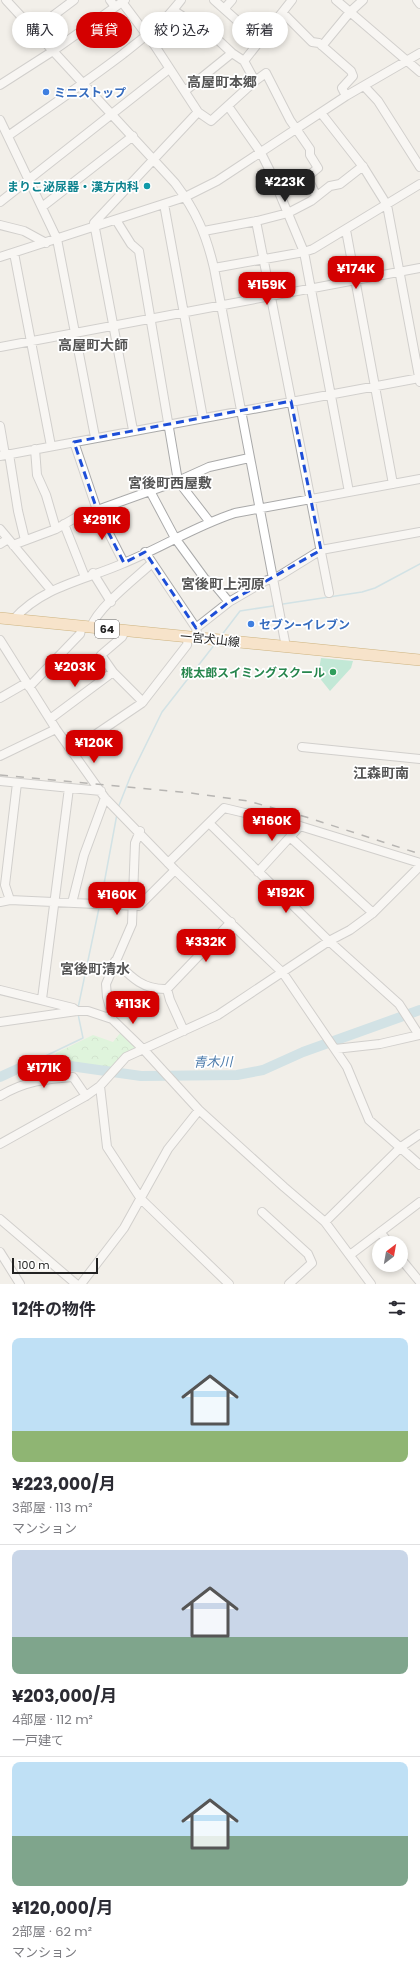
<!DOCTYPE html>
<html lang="ja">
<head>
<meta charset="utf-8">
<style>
  :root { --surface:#fff; --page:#f2f2f3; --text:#2b2b33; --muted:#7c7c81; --line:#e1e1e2; --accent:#d40000 }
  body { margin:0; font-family:Poppins,"Noto Sans JP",sans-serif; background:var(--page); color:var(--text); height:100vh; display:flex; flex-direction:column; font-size:15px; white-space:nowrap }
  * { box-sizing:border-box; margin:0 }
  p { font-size:13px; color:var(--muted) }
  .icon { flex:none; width:22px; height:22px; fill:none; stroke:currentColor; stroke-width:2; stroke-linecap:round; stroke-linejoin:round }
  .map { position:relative; height:1284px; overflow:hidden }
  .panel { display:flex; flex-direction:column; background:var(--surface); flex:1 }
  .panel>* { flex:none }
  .hud { position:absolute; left:12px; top:12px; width:396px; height:36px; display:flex; gap:8px }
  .needle { width:26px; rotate:31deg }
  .controls { position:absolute; left:372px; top:1236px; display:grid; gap:8px }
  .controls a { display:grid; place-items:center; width:36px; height:36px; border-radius:50%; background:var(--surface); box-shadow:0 2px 6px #0003; font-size:20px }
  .scale { position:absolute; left:12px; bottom:10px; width:86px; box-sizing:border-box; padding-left:4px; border:2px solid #222; border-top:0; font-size:11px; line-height:14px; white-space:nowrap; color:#222; -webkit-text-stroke:3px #fff; paint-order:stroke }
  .price { position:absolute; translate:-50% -34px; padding:0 9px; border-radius:8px; background:var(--accent); color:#fff; font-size:13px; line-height:26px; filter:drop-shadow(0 1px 2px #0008) }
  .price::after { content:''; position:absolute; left:50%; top:24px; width:12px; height:9px; margin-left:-6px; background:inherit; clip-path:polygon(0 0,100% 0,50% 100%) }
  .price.selected { background:#222; color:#fff }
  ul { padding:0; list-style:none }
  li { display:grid; align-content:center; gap:8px; height:212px; padding:0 12px }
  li+li { border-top:1px solid var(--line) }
  li span { display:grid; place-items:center; height:124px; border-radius:8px; color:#555 }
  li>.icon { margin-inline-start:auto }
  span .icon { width:72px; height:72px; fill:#fffc; stroke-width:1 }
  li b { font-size:17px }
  h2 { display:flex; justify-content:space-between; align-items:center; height:48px; padding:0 12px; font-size:17px }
  .chip { padding:0 14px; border-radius:18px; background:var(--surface); box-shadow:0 2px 6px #0003; font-size:14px; line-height:36px }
  .chip.selected { background:var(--accent); color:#fff }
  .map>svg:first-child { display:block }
</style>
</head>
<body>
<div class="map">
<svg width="420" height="1284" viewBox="0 0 420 1284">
  <defs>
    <pattern id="park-crowns" width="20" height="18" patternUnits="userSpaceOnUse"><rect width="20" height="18" fill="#c8facc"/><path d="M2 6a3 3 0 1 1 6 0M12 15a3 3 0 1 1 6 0" fill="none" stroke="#acd6af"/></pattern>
  </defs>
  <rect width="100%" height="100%" fill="#f2efe9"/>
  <path fill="url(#park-crowns)" d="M121,1032L139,1049L111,1068L58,1060L54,1058L56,1053L93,1035L113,1042Z"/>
  <path fill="#88e0be" d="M321,658L353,661L351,668L330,691L318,676Z"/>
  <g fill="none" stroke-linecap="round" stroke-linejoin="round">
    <path stroke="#aad3df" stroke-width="1.5" d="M283,604L362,592L375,588L420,564
      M221,636L240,611L273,606
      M118,808L131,775L162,712L215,644
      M101,900L117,814
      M78,1008L99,908
      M35,1061L83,1038L78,1014"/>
    <path stroke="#aad3df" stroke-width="10" d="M0,1077L35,1061L141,1076L237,1075L263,1070L303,1052L420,1010"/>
    <g stroke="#a9a9a9" stroke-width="10">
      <path id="minor" d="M6,0L175,183C196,211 206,234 214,268L286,647
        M110,0L115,7
        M214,0L260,41
        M336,0L420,72
        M417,0L420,4
        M122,2L155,46L198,112L94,223L133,430
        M225,8L232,0
        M173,10L216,38L232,53L244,61L255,81
        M283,13L312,42L319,43L351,71L353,76L342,88L346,96
        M34,30L74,0
        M322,46L350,12L363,0
        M244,61L292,0
        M0,85L53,51L125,0
        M364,86L378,101L420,167
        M185,91L232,53
        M228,106L261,153L271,173L304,252L349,492
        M198,112L211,121L255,81L266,73L290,120L310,149V155L318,168L307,177L316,195
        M321,113L364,168L387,205L420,382
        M0,120L57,239L95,437
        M8,136C46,109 85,83 123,54C144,37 165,22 181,0
        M0,202L169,69
        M164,204L203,418
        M42,207L133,136
        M116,220L131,244L139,251L178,481L209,521
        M256,221L329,593
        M0,225L24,231L46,243
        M346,230L393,484
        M204,231L257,221L288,213L311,201L330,186L340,184L363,166
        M14,253L51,446
        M0,257L185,197L217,181L346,96L420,53
        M214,268L304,252L313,249L420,184
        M0,347L420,268
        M0,426L5,455
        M74,442L97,510L124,563
        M35,449L37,475L46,495L56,529
        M9,454L18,511L25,540
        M0,456L420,378
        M150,491L175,538L205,579L214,584L229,602
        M64,524L85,577
        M0,529L51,590
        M0,544L8,539
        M13,545L56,529L75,518L178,481L209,467L249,458
        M145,552L196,628L197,633
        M93,573L111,602
        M14,619C43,586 86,580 124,563C163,547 195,526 235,513L420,479
        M91,627C98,607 136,578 152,563
        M196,628L229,602L265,581L279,576L321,550L420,532
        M125,631L122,637L101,655L113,672L143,702
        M0,640L56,729L105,798L175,870L283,973L347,1067L369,1120L420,1165
        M29,687L80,634L82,626
        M0,698L26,683
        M50,719L113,672
        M302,747L420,759
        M71,751L142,703L187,645L188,637
        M0,756L56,729
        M0,781L101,791
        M209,823L329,941L399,1004L419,1035L380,1044L335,1049
        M290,837L373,913
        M168,863L224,808L300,826L420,863
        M258,872L300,826
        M10,900L5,885L17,783
        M0,902L10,900L139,906L175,870
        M72,903L84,855L105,798
        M115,961C131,977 143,990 167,989L231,922
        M167,989L170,1000L184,1031
        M0,990L73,1008L77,1011
        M42,999L69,788
        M112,1019V1015L107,997L106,984L132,924L135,843L140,831
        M0,1022L77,1011H88L112,1019L144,1050L199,1110L284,1187L325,1222L371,1284
        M100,1086L107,1147L141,1199L229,1284
        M0,1096C25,1081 45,1079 73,1077L86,1096
        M0,1144L86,1096L100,1086L126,1057L218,1015L329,941L350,930L373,913L420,866
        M262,1212L308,1254L312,1263L289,1284
        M0,1219L76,1284
        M325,1222L401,1147L420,1134
        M380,1232L389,1243
        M0,1252L20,1284
        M350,1255L420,1202
        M401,1259L420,1282
        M81,1284L124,1228L168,1149L199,1110"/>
    </g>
    <g stroke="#a06b00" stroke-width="12">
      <path id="major" d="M0,618L420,660"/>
    </g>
    <use href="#minor" stroke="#fff" stroke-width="8"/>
    <use href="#major" stroke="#fcd6a4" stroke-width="11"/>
    <path stroke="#707070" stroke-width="1.5" stroke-dasharray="8 8" stroke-linecap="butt" d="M0,775L191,793L248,801L306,817L420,854"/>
  </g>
  <path d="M0 0H420V1284H0ZM291,401L321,550L229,602L196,628L145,552L124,563L97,510L74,442Z" fill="#f2efe9" fill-opacity=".55" fill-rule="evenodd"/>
  <path fill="none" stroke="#1d4ed8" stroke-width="3" stroke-dasharray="8 5" stroke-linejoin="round" d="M291,401L321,550L229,602L196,628L145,552L124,563L97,510L74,442Z"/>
  <g fill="#3f7fe0" stroke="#fff" stroke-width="1.5">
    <circle cx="46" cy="92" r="4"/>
    <circle cx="251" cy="624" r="4"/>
  </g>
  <circle fill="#0f9aa8" stroke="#fff" stroke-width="1.5" cx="147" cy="186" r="4"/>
  <circle fill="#2e9e5b" stroke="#fff" stroke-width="1.5" cx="333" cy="672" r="4"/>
  <g text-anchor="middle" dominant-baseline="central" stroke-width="3.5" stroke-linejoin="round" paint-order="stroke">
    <rect fill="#fff" stroke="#646464" stroke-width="1" x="95" y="620" width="24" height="18" rx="3"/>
    <g font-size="11" font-weight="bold" fill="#222">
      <text x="107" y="629">64</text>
    </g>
    <g font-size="12" font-weight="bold" fill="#366cbe" stroke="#fff" text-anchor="start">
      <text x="54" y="92">ミニストップ</text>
      <text x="259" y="624">セブン-イレブン</text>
    </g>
    <g font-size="12" font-weight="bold" fill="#0d838f" stroke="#fff" text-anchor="end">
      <text x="139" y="186">まりこ泌尿器・漢方内科</text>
    </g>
    <g font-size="12" fill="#222" stroke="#fff">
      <text transform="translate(210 639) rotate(6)">一宮犬山線</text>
    </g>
    <g font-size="12" font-weight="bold" fill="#27864d" stroke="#fff" text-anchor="end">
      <text x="325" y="672">桃太郎スイミングスクール</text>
    </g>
    <g font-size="13" font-style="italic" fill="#4a7aab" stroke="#fff">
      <text transform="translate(213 1062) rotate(-1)">青木川</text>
    </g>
    <g font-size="14" font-weight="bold" fill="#555" stroke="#fff">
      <text x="222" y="82">高屋町本郷</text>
      <text x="93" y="345">高屋町大師</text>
      <text x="170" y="483">宮後町西屋敷</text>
      <text x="223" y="584">宮後町上河原</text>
      <text x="381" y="773">江森町南</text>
      <text x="95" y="969">宮後町清水</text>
    </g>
  </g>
</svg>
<div class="controls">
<a><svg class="needle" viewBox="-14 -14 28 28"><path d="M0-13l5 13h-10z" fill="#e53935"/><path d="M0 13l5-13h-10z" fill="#7c7c81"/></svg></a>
</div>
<div class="scale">100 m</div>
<b class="price selected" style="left:285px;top:203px">¥223K</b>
<b class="price" style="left:356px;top:290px">¥174K</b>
<b class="price" style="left:267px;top:306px">¥159K</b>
<b class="price" style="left:102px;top:541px">¥291K</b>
<b class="price" style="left:75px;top:688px">¥203K</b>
<b class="price" style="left:94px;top:764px">¥120K</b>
<b class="price" style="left:272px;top:842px">¥160K</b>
<b class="price" style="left:286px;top:914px">¥192K</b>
<b class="price" style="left:117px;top:916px">¥160K</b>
<b class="price" style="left:206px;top:963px">¥332K</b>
<b class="price" style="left:133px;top:1025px">¥113K</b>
<b class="price" style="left:44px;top:1089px">¥171K</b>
<div class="hud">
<a class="chip">購入</a>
<a class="chip selected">賃貸</a>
<a class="chip">絞り込み</a>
<a class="chip">新着</a>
</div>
</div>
<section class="panel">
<h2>12件の物件<svg class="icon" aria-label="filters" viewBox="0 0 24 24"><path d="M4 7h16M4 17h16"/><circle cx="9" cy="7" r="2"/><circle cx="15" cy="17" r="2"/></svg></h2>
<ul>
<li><span style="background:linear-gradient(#bfe0f5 75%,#8fb573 0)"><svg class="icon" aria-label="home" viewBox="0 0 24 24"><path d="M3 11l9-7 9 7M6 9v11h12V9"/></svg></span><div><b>¥223,000/月</b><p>3部屋 · 113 m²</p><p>マンション</p></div></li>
<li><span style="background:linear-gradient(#c9d6e8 70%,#7fa58c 0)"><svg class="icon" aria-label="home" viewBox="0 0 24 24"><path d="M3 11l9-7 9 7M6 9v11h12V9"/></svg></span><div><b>¥203,000/月</b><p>4部屋 · 112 m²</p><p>一戸建て</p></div></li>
<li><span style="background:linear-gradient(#bfe0f5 60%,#7fa58c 0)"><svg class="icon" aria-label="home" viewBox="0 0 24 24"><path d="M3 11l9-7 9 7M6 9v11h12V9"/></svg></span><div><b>¥120,000/月</b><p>2部屋 · 62 m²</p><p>マンション</p></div></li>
</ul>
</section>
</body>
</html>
